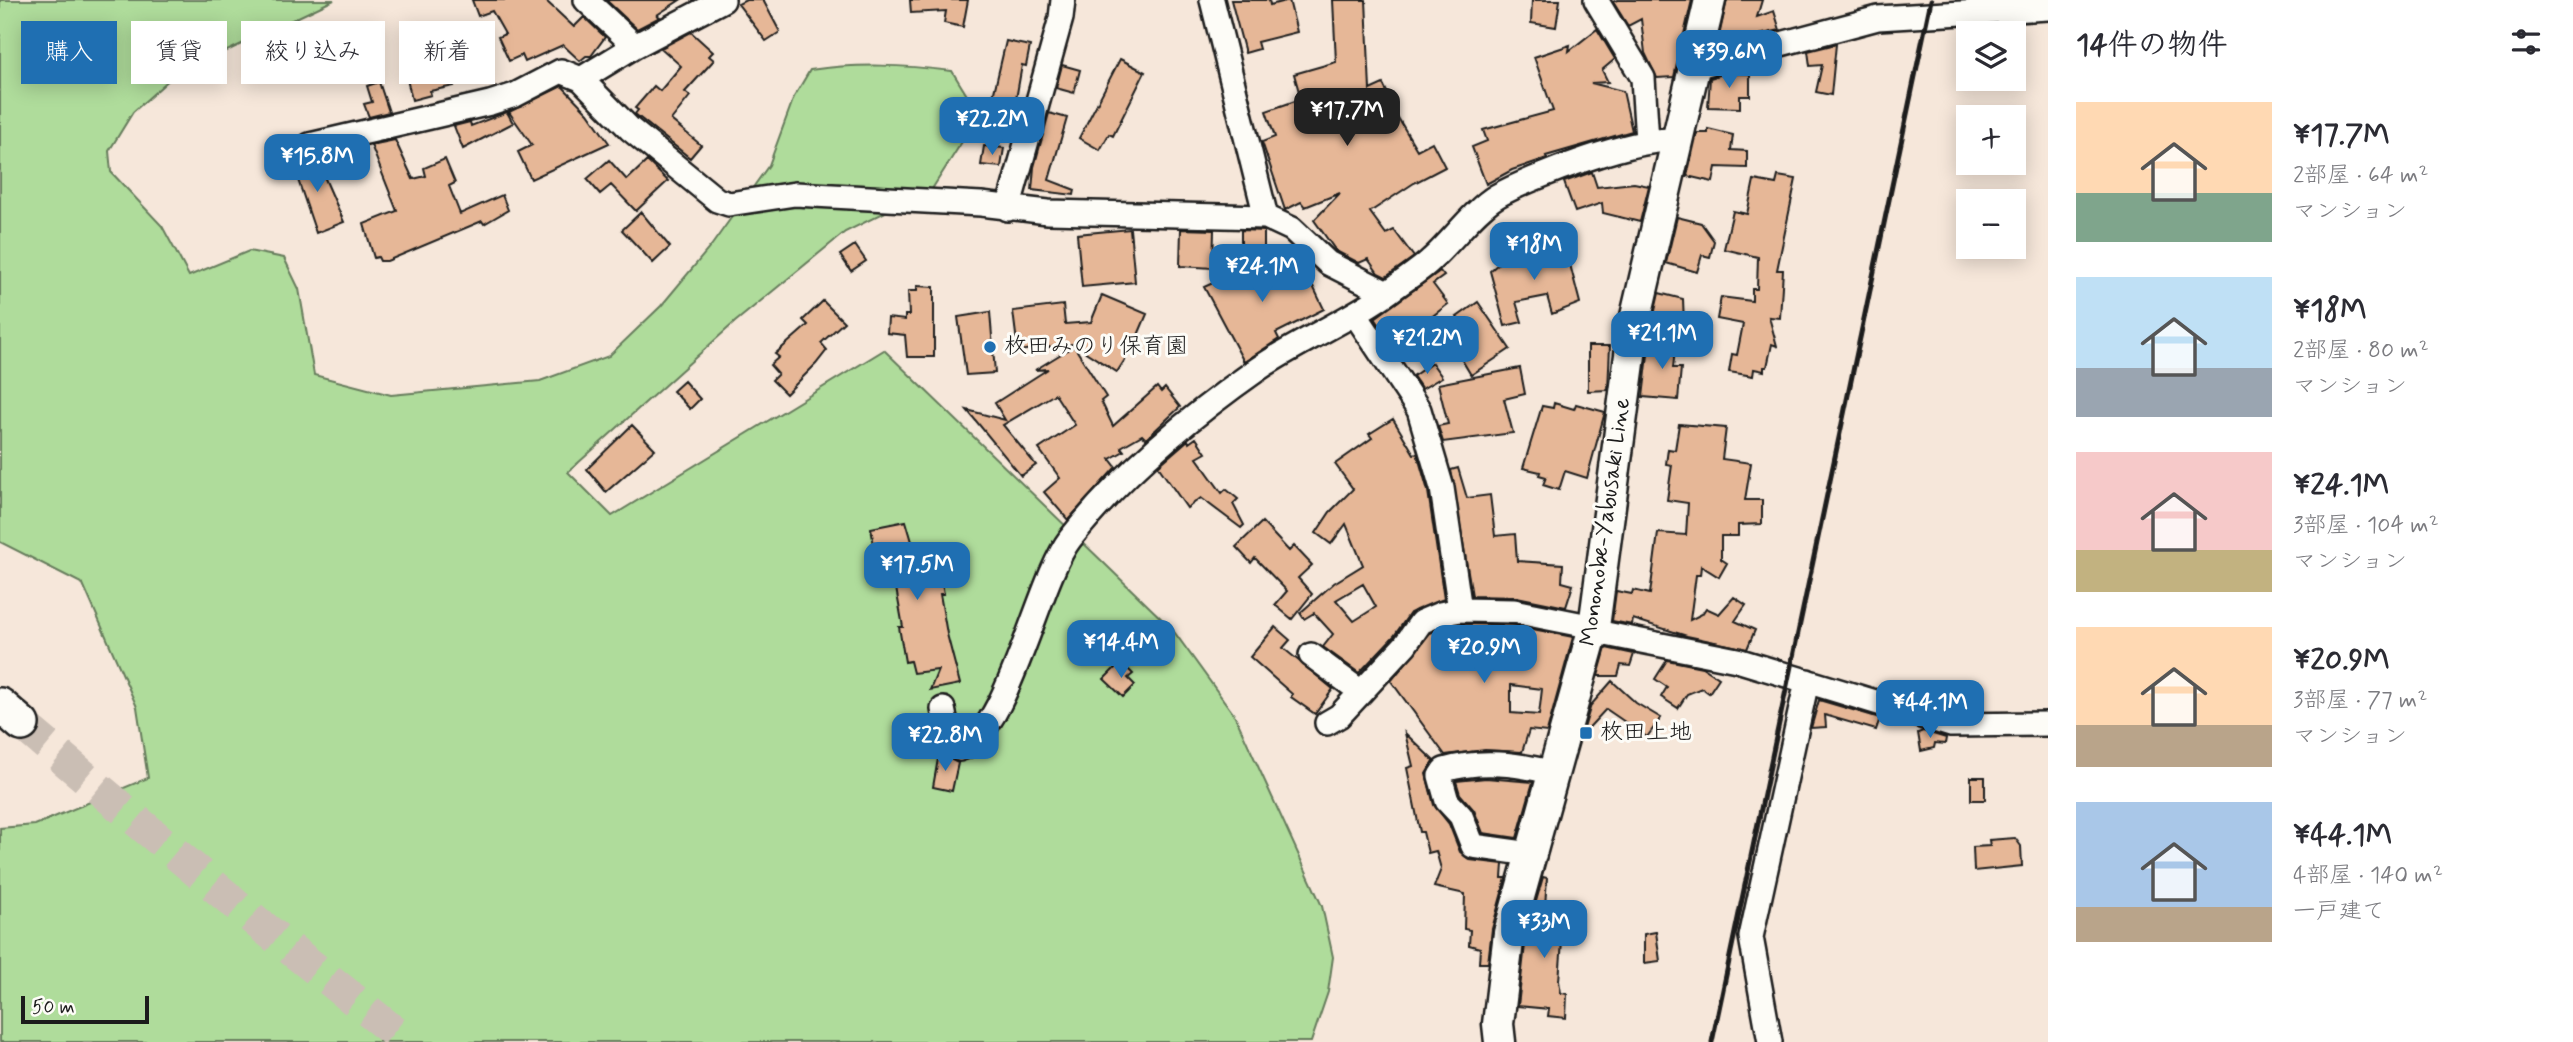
<!DOCTYPE html>
<html lang="ja">
<head>
<meta charset="utf-8">
<style>
  :root { --surface:#fff; --page:#f2f2f3; --text:#2b2b33; --muted:#7c7c81; --accent:#1f6fb2 }
  body { margin:0; font-family:Mynerve,"Klee One",sans-serif; background:var(--page); color:var(--text); height:100vh; display:flex; flex-direction:column; font-size:26px; white-space:nowrap }
  * { box-sizing:border-box; margin:0 }
  p { font-size:23px; color:var(--muted) }
  .icon { flex:none; width:38px; height:38px; fill:none; stroke:currentColor; stroke-width:2; stroke-linecap:round; stroke-linejoin:round }
  .map { position:relative; flex:1; overflow:hidden }
  .side { display:flex; flex-direction:column; background:var(--surface); width:525px }
  .side>* { flex:none }
  .hud { position:absolute; left:21px; top:21px; width:665px; height:63px; display:flex; gap:14px }
  .controls { position:absolute; left:1956px; top:21px; display:grid; gap:14px }
  .controls a { display:grid; place-items:center; width:70px; height:70px; border-radius:0px; background:var(--surface); box-shadow:0 4px 18px #0003; font-size:35px }
  .scale { position:absolute; left:21px; bottom:18px; width:128px; box-sizing:border-box; padding-left:7px; border:4px solid #1c1c1c; border-top:0; font-size:19px; line-height:24px; white-space:nowrap; color:#1c1c1c; -webkit-text-stroke:5px #fdfcf7; paint-order:stroke }
  .price { position:absolute; translate:-50% -60px; padding:0 16px; border-radius:14px; background:var(--accent); color:#fff; font-size:23px; line-height:46px; filter:drop-shadow(0 2px 4px #0008) }
  .price::after { content:''; position:absolute; left:50%; top:42px; width:21px; height:16px; margin-left:-10px; background:inherit; clip-path:polygon(0 0,100% 0,50% 100%) }
  .price.active { background:#222; color:#fff }
  ul { padding:0; list-style:none }
  li { display:flex; align-items:center; gap:21px; height:175px; padding:0 28px }
  li span { display:grid; place-items:center; flex:none; width:196px; height:140px; border-radius:0px; color:#555 }
  li>.icon { margin-inline-start:auto }
  span .icon { width:84px; height:84px; fill:#fffc; stroke-width:1 }
  li b { font-size:30px }
  h2 { display:flex; justify-content:space-between; align-items:center; height:84px; padding:0 28px; font-size:30px }
  .pill { padding:0 24px; border-radius:0px; background:var(--surface); box-shadow:0 4px 18px #0003; font-size:24px; line-height:63px }
  .pill.active { background:var(--accent); color:#fff }
  main { display:flex; flex:1; min-height:0 }
  .map>svg:first-child { display:block }
</style>
</head>
<body>
<main>
<div class="map">
<svg width="2048" height="1042" viewBox="0 0 2048 1042">
  <rect width="100%" height="100%" fill="#f6e7da"/>
  <filter id="ink" filterUnits="userSpaceOnUse"><feTurbulence type="fractalNoise" baseFrequency=".0143" numOctaves="2"/><feDisplacementMap in="SourceGraphic" scale="14" xChannelSelector="R" yChannelSelector="G"/><feConvolveMatrix kernelMatrix="1 2 1 2 8 2 1 2 1" color-interpolation-filters="sRGB"/></filter>
  <g filter="url(#ink)">
    <path fill="#afdc9b" stroke="#667c5c" stroke-width="2" d="M0,0H334L172,77L133,112L109,151L111,172L162,226L189,276L249,251L284,258L299,289L314,375L391,395L540,381L609,356L661,306L711,246L769,165L794,97L810,70C859,63 903,65 952,71L979,115L932,189L845,232L735,322L568,472L612,516L884,350L1172,629L1235,716L1322,906L1333,957L1328,992L1311,1042H0V828L35,825L148,778L137,707L83,584L0,542Z"/>
    <path fill="#e6b797" stroke="#1c1c1c" stroke-width="2" fill-rule="evenodd" d="M472,0H545L574,27L584,17L605,37L591,56H586L580,61L563,45L525,62L522,55L509,61L498,37L505,34L492,11L478,16Z
      M606,0H680L657,15L660,17L637,29Z
      M746,0H763L780,32L766,41L738,4Z
      M910,0H968L963,27L944,23L946,11L911,13Z
      M1231,0H1269L1270,5L1289,0L1297,32L1257,42L1259,49L1245,53Z
      M1333,0H1366L1370,90L1383,84L1390,98L1387,99L1417,150L1432,142L1445,167L1414,183L1370,212L1386,234L1394,230L1414,257L1386,277L1378,273L1368,259L1359,263L1336,251L1314,220L1340,193L1305,207L1301,202L1285,210L1262,142L1275,137L1266,111L1301,99L1294,74L1336,62Z
      M1532,0H1560L1556,27L1531,23Z
      M1617,0H1692L1674,77L1657,78L1645,53L1641,19L1628,26L1613,2Z
      M1727,0H1762L1757,17L1774,11L1780,30L1717,45Z
      M1597,29L1615,59L1602,70L1608,82L1591,83L1623,91L1632,131L1546,156L1547,158L1512,170L1486,184L1472,147L1487,141L1483,130L1553,111L1534,57L1570,45L1569,51Z
      M691,32L713,52L709,56L714,60L685,92L690,96L671,120L701,145L690,158L635,114L638,110L635,108L654,86L660,91L681,66L661,48Z
      M1006,41L1030,46L1026,66L1022,65L1015,105L992,101Z
      M1836,44L1831,95L1816,92L1822,65L1810,66L1808,51Z
      M448,58L454,86L430,91L431,95L412,100L406,75L411,74L412,65Z
      M1120,59L1145,72L1113,136L1109,134L1100,150L1079,138Z
      M1062,65L1080,70L1074,93L1056,88Z
      M1726,73L1750,74V96H1740V108L1708,107L1710,78Z
      M379,82L389,112L369,117L364,104L372,102L367,86Z
      M562,86L588,113L609,143L531,179L518,152L532,145L509,112Z
      M507,112L513,123L463,149L454,126L470,122L471,126Z
      M1049,113L1067,118L1049,180L1075,190L1074,195L1032,190L1034,167Z
      M1708,129L1733,135L1731,150L1747,151V168L1716,167L1713,182L1687,176L1697,133H1708Z
      M395,140L413,179L426,176L424,168L445,159L455,183L449,186L460,214L502,195L508,210L484,224L482,221L387,261H380L378,257L374,258L364,224L397,211L371,145Z
      M984,146L1004,148L1001,167L981,165Z
      M301,155L316,158L344,222L316,233L291,159Z
      M609,160L627,180L647,161L668,181L636,211L611,185L600,194L587,179Z
      M1592,172L1597,187L1634,183L1649,186L1640,222L1603,213L1602,203L1575,212L1564,182Z
      M1778,176L1796,179L1777,270H1783L1780,318L1769,317L1777,346L1772,344L1767,367H1764V371L1754,369L1753,376L1729,372L1732,354L1737,355L1743,324L1717,319L1721,297L1752,301V289H1757L1758,257L1724,249L1733,211L1747,214L1754,180L1776,184Z
      M641,212L670,247L653,263L622,230Z
      M1677,217L1701,223L1714,241L1710,257L1702,255L1697,272L1666,263Z
      M1130,229L1135,282L1082,287L1077,234Z
      M1181,229L1214,230L1213,268L1180,266Z
      M1241,230L1264,231V251L1241,250Z
      M855,245L866,261L851,271L840,255Z
      M1566,249L1580,303L1552,314L1547,296L1516,302L1522,322L1505,326L1490,271L1508,255L1533,251L1535,256Z
      M1284,256L1294,275L1300,272L1307,286L1312,284L1324,309L1276,333L1279,339L1244,362L1204,287L1264,260V266Z
      M1440,271L1444,276L1433,284L1448,304L1425,322L1433,330L1402,359L1375,318Z
      M917,286L934,287V357H907L905,335L887,333L888,318L905,320V315H909L908,291H917Z
      M1659,293L1683,299L1684,323L1654,315Z
      M1102,295L1147,314L1133,347L1117,372L1073,344L1018,351L1013,311L1063,305L1065,324L1091,322Z
      M823,301L844,322L821,343L827,350L816,364L786,394L772,380L778,374L770,365L779,357L775,354L808,325L803,320Z
      M1478,302L1510,349L1471,375L1456,350L1472,340L1457,317Z
      M990,312L995,373L966,375L958,317Z
      M1650,338L1676,340L1673,368H1681L1678,400L1643,397Z
      M1074,346L1106,397L1101,401L1113,426L1157,387L1161,392L1165,388L1180,407L1148,437L1146,439L1142,435L1121,447L1124,451L1110,459L1116,467L1068,520L1044,492L1060,478L1039,449L1075,425L1055,394L1003,425L1036,465L1021,476L967,410L1005,420L995,403L1048,369L1035,370Z
      M1588,346H1610L1608,390L1588,391Z
      M1432,363L1442,377L1422,389L1413,376Z
      M1520,368L1525,394L1504,399L1513,433L1443,442L1438,426L1448,424L1438,384Z
      M684,381L700,399L690,409L673,391Z
      M1554,403L1574,409L1576,404L1605,412L1587,478L1565,471L1559,490L1543,485L1546,477L1539,475L1540,472L1523,468L1542,406L1553,408Z
      M1393,419L1414,454L1417,453L1428,491L1444,599L1410,613L1394,636L1359,673L1323,647L1333,634L1314,613L1304,619L1300,613L1334,583L1363,565L1346,524L1331,544L1316,533L1330,512L1353,489L1335,464L1372,438L1369,434ZM1363,584L1376,607L1354,621L1336,600Z
      M1679,424L1726,428L1722,459L1751,463L1745,500H1762V524L1738,525V536H1721V559L1727,563L1719,577L1701,566L1700,575H1696L1690,620L1702,614L1706,608L1719,614L1734,597L1746,605L1735,621L1755,630L1747,649L1687,636L1633,619L1632,625L1612,621L1616,591L1632,594L1633,590L1650,594L1658,533L1686,535L1688,503L1667,500L1672,465L1666,464L1668,449L1675,450Z
      M632,425L655,449L606,492L587,469Z
      M1196,438L1206,453L1197,458L1222,493L1226,489L1238,499L1233,504L1244,525L1241,528L1201,498L1187,508L1158,466L1188,440L1189,443Z
      M1458,468L1467,498L1490,495L1495,536L1515,534L1517,561L1563,564L1562,582L1573,585L1566,607L1517,597L1472,596L1451,470Z
      M906,521L913,545L927,543L933,578L941,577L944,594H940L947,634L960,684L930,690L938,670L913,673L910,661L905,662L899,627H903L894,577L880,580L871,528Z
      M1262,522L1289,551L1294,546L1312,565L1298,578L1312,594L1292,619L1275,605L1287,591L1255,558L1251,563L1236,547Z
      M1461,624L1512,625L1573,637L1547,732L1529,730L1522,752L1485,750L1445,755L1391,681L1430,633ZM1511,685L1542,689L1539,715L1511,713Z
      M1275,627L1290,640L1283,648L1333,689L1315,714L1291,697L1292,694L1250,657Z
      M1606,648L1634,654L1630,666L1621,665L1618,676H1598Z
      M1667,660L1702,667L1719,678L1709,693L1702,688L1687,694L1678,708L1661,697L1667,687L1655,679Z
      M1121,662L1133,674L1128,678L1135,685L1123,697L1104,679Z
      M1612,681L1636,703L1661,718L1647,737L1606,709L1582,735L1591,705Z
      M1819,700L1880,718L1876,730L1825,715L1826,727L1811,728Z
      M1923,731L1946,738L1945,744L1935,743L1934,748L1921,751L1918,733Z
      M1405,733L1434,761L1426,774L1434,805L1449,824L1460,852L1470,860L1503,864L1502,878H1506L1492,929L1488,963H1479L1480,948L1469,945L1470,930L1464,929L1465,894L1434,887L1441,869L1436,851L1428,853L1423,832H1420L1407,768L1413,766Z
      M939,753L958,763L952,791L933,787Z
      M1971,777H1985V800H1971Z
      M1486,778L1533,782L1517,838L1483,833L1474,810L1460,794L1456,781Z
      M2015,838L2021,846L2022,866L1974,871L1973,847L1990,846L1989,840Z
      M1543,877L1547,878L1545,906L1558,907V913L1564,914L1559,981L1561,993L1567,994L1566,1018L1548,1016L1549,1009L1518,1006L1526,936Z
      M1656,932L1660,961L1644,963V934Z"/>
    <g fill="none" stroke-linecap="round" stroke-linejoin="round">
      <path stroke="#cabeb4" stroke-width="33" stroke-dasharray="33 17" stroke-linecap="butt" d="M22,724L258,923L407,1042"/>
      <g stroke="#1c1c1c" stroke-width="28">
        <path id="minor" d="M586,0L635,46
          M1212,0L1266,217
          M1596,0L1643,78L1647,141
          M1695,67L1878,18L2048,8
          M581,79L630,129L717,200L729,204L795,194L981,204L1048,212L1266,217L1292,229L1328,263L1387,293
          M310,145L490,103L515,95L561,71L581,79L635,46L723,0
          M1008,209L1061,18L1063,0
          M1355,314L1419,410L1442,488L1460,610
          M1311,655L1361,692
          M943,709L950,742L959,749C1007,737 1038,580 1070,539C1121,474 1191,416 1258,369C1300,340 1349,321 1390,291C1404,280 1420,271 1432,259C1452,241 1475,209 1497,196C1528,178 1643,134 1677,141
          M1327,723L1339,716L1405,645L1421,622L1440,614L1460,610L1514,611L1594,627L1601,633L1737,660L1951,725L2048,724
          M1531,854L1473,846L1461,816L1447,801L1440,776L1444,770C1481,759 1518,764 1555,773
          M1770,1042L1751,937L1807,681"/>
      </g>
      <g stroke="#1c1c1c" stroke-width="35">
        <path id="major" d="M1500,1042L1498,1024L1509,933L1594,627L1634,325L1710,0"/>
      </g>
      <g stroke="#1c1c1c" stroke-width="38">
        <path id="highway" d="M0,705L22,724"/>
      </g>
      <use href="#minor" stroke="#fdfcf7" stroke-width="23"/>
      <use href="#major" stroke="#fdfcf7" stroke-width="30"/>
      <use href="#highway" stroke="#fdfcf7" stroke-width="33"/>
      <path stroke="#1c1c1c" stroke-width="5" d="M1712,1042L1931,0"/>
    </g>
  </g>
  <g fill="#1f6fb2" stroke="#fdfcf7" stroke-width="2.5">
    <circle cx="990" cy="347" r="7"/>
    <rect x="1579" y="726" width="14" height="14" rx="3.5"/>
  </g>
  <g text-anchor="middle" dominant-baseline="central" stroke-width="6" stroke-linejoin="round" paint-order="stroke">
    <g font-size="23" fill="#1c1c1c" stroke="#fdfcf7" text-anchor="start">
      <text x="1004" y="347">枚田みのり保育園</text>
      <text x="1600" y="733">枚田上地</text>
    </g>
    <g font-size="23" fill="#1c1c1c" stroke="#fdfcf7">
      <text transform="translate(1606 522) rotate(-82)">Mononobe-Yabusaki Line</text>
    </g>
  </g>
</svg>
<div class="controls">
<a><svg class="icon" aria-label="layers" viewBox="0 0 24 24"><path d="M12 4l9 5-9 5-9-5zM3 14l9 5 9-5"/></svg></a>
<a>+</a>
<a>−</a>
</div>
<div class="scale">50 m</div>
<b class="price" style="left:1729px;top:90px">¥39.6M</b>
<b class="price active" style="left:1347px;top:148px">¥17.7M</b>
<b class="price" style="left:992px;top:157px">¥22.2M</b>
<b class="price" style="left:317px;top:194px">¥15.8M</b>
<b class="price" style="left:1534px;top:282px">¥18M</b>
<b class="price" style="left:1262px;top:304px">¥24.1M</b>
<b class="price" style="left:1662px;top:371px">¥21.1M</b>
<b class="price" style="left:1427px;top:376px">¥21.2M</b>
<b class="price" style="left:917px;top:602px">¥17.5M</b>
<b class="price" style="left:1121px;top:680px">¥14.4M</b>
<b class="price" style="left:1484px;top:685px">¥20.9M</b>
<b class="price" style="left:1930px;top:740px">¥44.1M</b>
<b class="price" style="left:945px;top:773px">¥22.8M</b>
<b class="price" style="left:1544px;top:960px">¥33M</b>
<div class="hud">
<a class="pill active">購入</a>
<a class="pill">賃貸</a>
<a class="pill">絞り込み</a>
<a class="pill">新着</a>
</div>
</div>
<section class="side">
<h2>14件の物件<svg class="icon" aria-label="filters" viewBox="0 0 24 24"><path d="M4 7h16M4 17h16"/><circle cx="9" cy="7" r="2"/><circle cx="15" cy="17" r="2"/></svg></h2>
<ul>
<li><span style="background:linear-gradient(#ffd9b3 65%,#7fa58c 0)"><svg class="icon" aria-label="home" viewBox="0 0 24 24"><path d="M3 11l9-7 9 7M6 9v11h12V9"/></svg></span><div><b>¥17.7M</b><p>2部屋 · 64 m²</p><p>マンション</p></div></li>
<li><span style="background:linear-gradient(#bfe0f5 65%,#9aa5b1 0)"><svg class="icon" aria-label="home" viewBox="0 0 24 24"><path d="M3 11l9-7 9 7M6 9v11h12V9"/></svg></span><div><b>¥18M</b><p>2部屋 · 80 m²</p><p>マンション</p></div></li>
<li><span style="background:linear-gradient(#f6c9c9 70%,#c2b280 0)"><svg class="icon" aria-label="home" viewBox="0 0 24 24"><path d="M3 11l9-7 9 7M6 9v11h12V9"/></svg></span><div><b>¥24.1M</b><p>3部屋 · 104 m²</p><p>マンション</p></div></li>
<li><span style="background:linear-gradient(#ffd9b3 70%,#b9a48a 0)"><svg class="icon" aria-label="home" viewBox="0 0 24 24"><path d="M3 11l9-7 9 7M6 9v11h12V9"/></svg></span><div><b>¥20.9M</b><p>3部屋 · 77 m²</p><p>マンション</p></div></li>
<li><span style="background:linear-gradient(#a9c7e8 75%,#b9a48a 0)"><svg class="icon" aria-label="home" viewBox="0 0 24 24"><path d="M3 11l9-7 9 7M6 9v11h12V9"/></svg></span><div><b>¥44.1M</b><p>4部屋 · 140 m²</p><p>一戸建て</p></div></li>
</ul>
</section>
</main>
</body>
</html>
